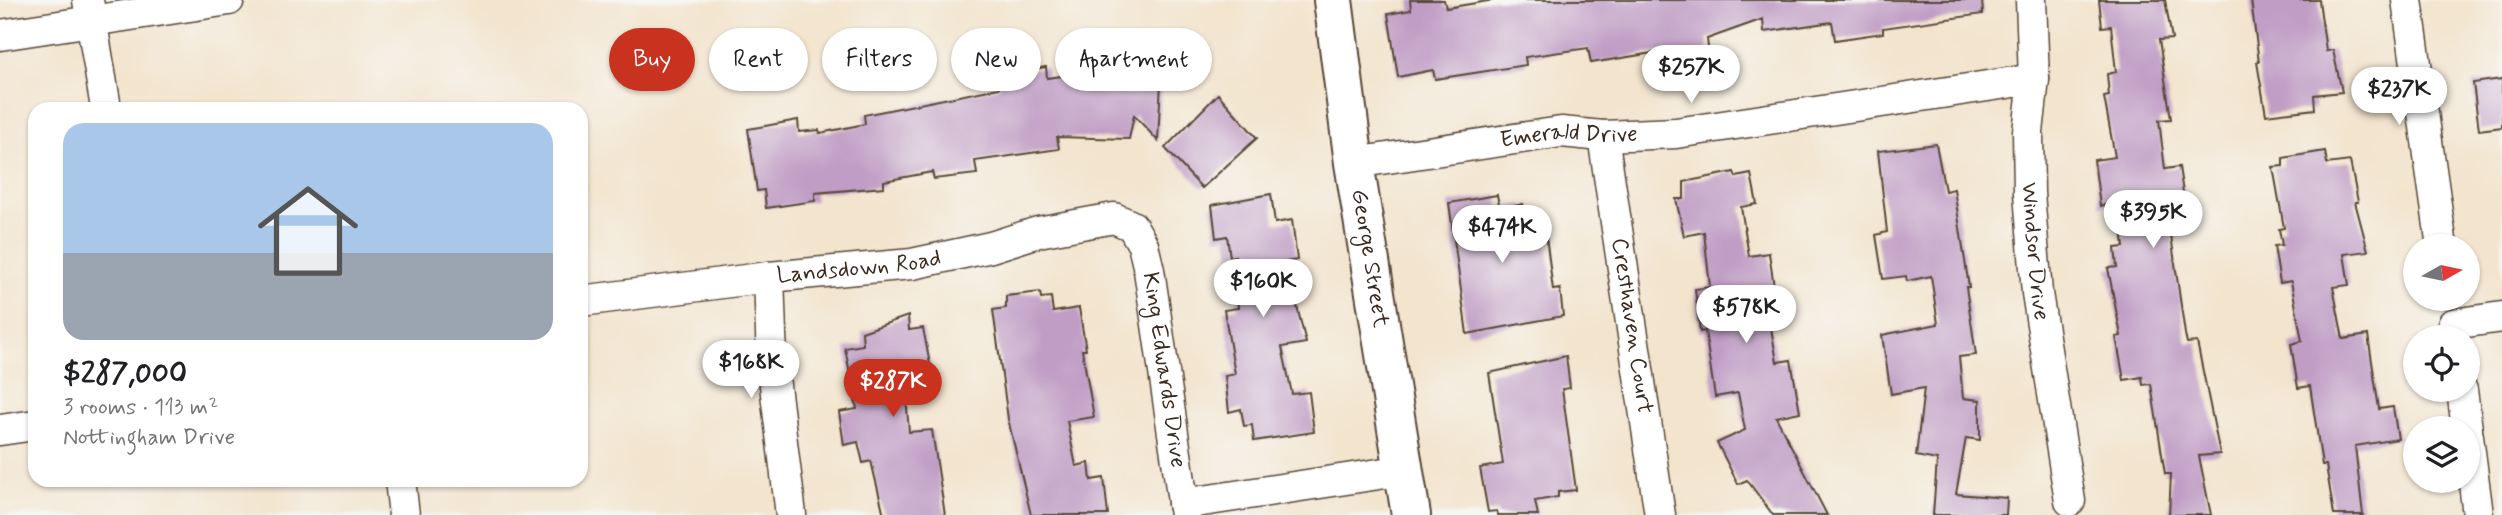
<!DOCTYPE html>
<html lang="en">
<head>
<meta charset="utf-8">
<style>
  :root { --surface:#fff; --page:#f6f6f6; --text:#202124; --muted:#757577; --line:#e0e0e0; --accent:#c8321e }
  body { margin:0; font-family:Mynerve,sans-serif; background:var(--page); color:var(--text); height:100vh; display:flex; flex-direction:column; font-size:26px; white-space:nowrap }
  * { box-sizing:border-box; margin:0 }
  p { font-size:23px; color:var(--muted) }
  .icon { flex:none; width:38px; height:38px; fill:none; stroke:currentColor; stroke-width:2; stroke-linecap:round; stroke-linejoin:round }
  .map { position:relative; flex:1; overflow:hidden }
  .sheet { position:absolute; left:28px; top:102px; width:560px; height:385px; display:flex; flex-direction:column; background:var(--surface); border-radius:21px; box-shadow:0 2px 5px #0004 }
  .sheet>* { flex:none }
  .guide { position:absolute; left:609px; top:28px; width:665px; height:63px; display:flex; gap:14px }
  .needle { width:46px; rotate:81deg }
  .fabs { position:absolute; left:2403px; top:234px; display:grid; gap:14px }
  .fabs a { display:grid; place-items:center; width:77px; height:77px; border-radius:50%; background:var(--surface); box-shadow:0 2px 5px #0004; font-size:35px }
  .price { position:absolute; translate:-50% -60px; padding:0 16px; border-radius:24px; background:#fff; color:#222; font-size:23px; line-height:46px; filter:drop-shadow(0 2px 4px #0008) }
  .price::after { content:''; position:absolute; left:50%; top:42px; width:21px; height:16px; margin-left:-10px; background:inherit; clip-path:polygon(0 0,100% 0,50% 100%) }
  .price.selected { background:var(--accent); color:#fff }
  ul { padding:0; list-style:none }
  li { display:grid; align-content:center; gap:14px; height:371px; padding:0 35px }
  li+li { border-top:2px solid var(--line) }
  li span { display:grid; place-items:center; height:217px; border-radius:21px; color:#555 }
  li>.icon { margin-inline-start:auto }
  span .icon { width:126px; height:126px; fill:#fffc; stroke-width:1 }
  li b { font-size:30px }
  .chip { padding:0 24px; border-radius:32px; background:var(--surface); box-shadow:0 2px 5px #0004; font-size:24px; line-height:63px }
  .chip.selected { background:var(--accent); color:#fff }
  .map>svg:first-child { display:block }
</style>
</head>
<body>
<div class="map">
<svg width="2502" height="515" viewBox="0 0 2502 515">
  <rect width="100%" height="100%" fill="#f6f6f2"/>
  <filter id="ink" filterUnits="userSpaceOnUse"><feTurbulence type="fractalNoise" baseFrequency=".0143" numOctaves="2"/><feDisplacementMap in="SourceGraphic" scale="14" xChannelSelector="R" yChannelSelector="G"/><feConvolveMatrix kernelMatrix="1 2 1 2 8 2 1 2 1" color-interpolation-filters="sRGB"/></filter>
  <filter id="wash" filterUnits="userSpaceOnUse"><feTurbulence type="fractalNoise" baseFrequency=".00686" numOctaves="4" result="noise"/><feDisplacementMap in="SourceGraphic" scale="28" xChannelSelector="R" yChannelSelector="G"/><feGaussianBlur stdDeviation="1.57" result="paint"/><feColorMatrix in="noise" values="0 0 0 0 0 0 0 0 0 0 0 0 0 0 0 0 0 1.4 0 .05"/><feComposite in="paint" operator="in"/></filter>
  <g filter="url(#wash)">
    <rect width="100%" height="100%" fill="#f3e4cd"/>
    <g id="blocks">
      <path fill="#c09dc5" d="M1410,0H1444L1446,8L1494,0H1982L1983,14L1883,28V33L1835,40L1832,22L1764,32L1763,19L1707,39L1709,55L1667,62L1665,51L1591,63L1588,48L1525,57L1526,65L1435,79L1433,70L1398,77L1388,14L1411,10Z
        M2099,0H2165L2172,39L2159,40L2171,119L2159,120L2165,169L2179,167L2187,218L2169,221L2185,334L2187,343L2197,342L2220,454L2199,456L2211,515H2169L2171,474H2165L2151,384L2143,385L2142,377L2124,380L2116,337L2121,336L2108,268L2117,267L2115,248L2124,247L2119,202L2100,206L2094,160L2115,157L2104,97L2109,96L2107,74L2116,72L2111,26L2102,27Z
        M2251,0H2319L2326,51L2333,50L2342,92L2314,95L2315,109L2266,115L2257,62H2259Z
        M1162,61L1158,141L1134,115L1129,139L1057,137L1059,149L975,161L977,174L934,179L932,172L884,181V187L815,193V201L766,208L764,190L757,191L748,129L798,120L799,132L819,130L820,133L865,124L864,115L999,88L998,75L1046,67L1047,78L1104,70L1107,63Z
        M2502,79V127L2479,130L2473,83Z
        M1218,94L1257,138L1202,188L1165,148Z
        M1936,144L1945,191L1954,189L1969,287H1966L1976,355L1959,357L1963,398L1980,400V440L1966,438L1956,494L2007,498L2006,515H1933L1937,460L1916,456L1924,388L1891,394L1882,335L1938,324L1931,276L1907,281L1906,276L1883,279L1876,235L1887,232L1878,151Z
        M2325,151L2327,164L2350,161L2358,202H2355L2368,251L2344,254L2349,285L2333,287L2343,339L2368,335L2379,409L2393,407L2398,439L2355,446L2363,515H2334L2326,465H2322L2310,386L2298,388L2291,344L2302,341L2291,281L2280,283L2274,246L2282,245L2279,229L2284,228L2273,167L2283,166V158Z
        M1734,172L1736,177L1751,174L1757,204L1741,207L1749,256L1769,253L1775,293L1765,294L1777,362L1791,360L1800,412L1776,417L1827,515H1773L1747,480L1738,484L1717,443L1745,430L1738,393L1715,397L1705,331L1700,332L1695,289L1710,287L1704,232L1684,236L1676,199H1684V182Z
        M1271,194L1275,223L1292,220L1297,260L1286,262L1306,343L1282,347L1292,394L1309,392L1314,432L1254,441L1252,425L1244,426L1241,409L1229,412L1225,376L1235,374L1224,310L1238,308L1235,256L1230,257L1227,236L1216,238L1212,205Z
        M1497,195L1500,209L1523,204L1527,216L1543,213L1553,290L1560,289L1563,316L1467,334L1449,203Z
        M1040,292L1041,298L1051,297L1053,312L1079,308L1086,350H1082L1094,417L1067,421L1076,466L1089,463L1091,480L1104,478L1108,515H1031L1008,419L993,310L1006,308V296Z
        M908,316L909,330L923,328L933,380L905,384L909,432L932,430L945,515H884L871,461L863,463L858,442L844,445L839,412L857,409L845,348L863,345L862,332Z
        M1566,356L1570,388L1562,389L1576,490L1558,492V497L1535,501L1538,515H1498L1497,511L1488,512L1480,468L1503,464L1489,373Z"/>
    </g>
  </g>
  <g filter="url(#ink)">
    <use href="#blocks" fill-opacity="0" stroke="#574638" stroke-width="2"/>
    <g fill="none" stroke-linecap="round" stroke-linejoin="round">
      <g stroke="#574638" stroke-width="33">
        <g id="street">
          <path d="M88,0L106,108"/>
          <path id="s1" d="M2031,0L2034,79L2028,132L2029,193L2037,293L2070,501"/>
          <path d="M2407,0L2442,247"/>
          <path d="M0,35L229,0"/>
          <path id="s2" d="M1603,136L1660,515"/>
          <path id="s3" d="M1354,163L1561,132L1603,136L1676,133L2034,79"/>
          <path d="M769,277L772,361L791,515"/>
          <path id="s4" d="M581,301L769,277L912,264L991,247L1038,232L1114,218L1132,226L1143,245L1149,270L1185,515"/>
          <path d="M2453,324L2502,317"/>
          <path d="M2462,390L2467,429"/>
          <path d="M0,430L35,425"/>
          <path d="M2468,436L2478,515"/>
          <path d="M400,480L404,515"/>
          <path d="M1183,504L1405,470"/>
        </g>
      </g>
      <g stroke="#574638" stroke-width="42">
        <g id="secondary">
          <path id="s5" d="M1333,0L1354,163L1411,515"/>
        </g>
      </g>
      <use href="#street" stroke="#fff" stroke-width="30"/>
      <use href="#secondary" stroke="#fff" stroke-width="38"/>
    </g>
  </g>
  <g text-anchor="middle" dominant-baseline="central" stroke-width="7" stroke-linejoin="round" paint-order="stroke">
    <g font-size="23" fill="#3b2a1e" stroke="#f6f6f2">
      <text stroke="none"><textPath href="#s3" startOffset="217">Emerald Drive</textPath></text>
      <text stroke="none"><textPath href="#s1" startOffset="252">Windsor Drive</textPath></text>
      <text stroke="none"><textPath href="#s5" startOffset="261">George Street</textPath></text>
      <text stroke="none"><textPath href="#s4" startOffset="280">Landsdown Road</textPath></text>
      <text stroke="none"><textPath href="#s2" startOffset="192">Cresthaven Court</textPath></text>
      <text stroke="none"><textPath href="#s4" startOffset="709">King Edwards Drive</textPath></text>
    </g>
  </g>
</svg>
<div class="fabs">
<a><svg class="needle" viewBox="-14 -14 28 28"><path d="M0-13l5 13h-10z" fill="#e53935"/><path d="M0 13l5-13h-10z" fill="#757577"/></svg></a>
<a><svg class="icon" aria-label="locate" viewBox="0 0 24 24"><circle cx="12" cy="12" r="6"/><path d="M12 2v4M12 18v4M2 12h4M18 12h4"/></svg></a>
<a><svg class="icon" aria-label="layers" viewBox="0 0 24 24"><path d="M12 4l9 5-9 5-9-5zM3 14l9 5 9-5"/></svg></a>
</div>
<b class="price" style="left:1691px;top:105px">$257K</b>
<b class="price" style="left:2399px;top:127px">$237K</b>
<b class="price" style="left:2153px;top:250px">$395K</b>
<b class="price" style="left:1502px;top:265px">$474K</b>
<b class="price" style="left:1263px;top:319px">$160K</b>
<b class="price" style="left:1746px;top:345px">$578K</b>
<b class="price" style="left:751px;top:400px">$168K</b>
<b class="price selected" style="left:893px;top:419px">$287K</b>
<div class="guide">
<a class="chip selected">Buy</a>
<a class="chip">Rent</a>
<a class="chip">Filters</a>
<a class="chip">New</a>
<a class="chip">Apartment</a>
</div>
<section class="sheet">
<ul>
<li><span style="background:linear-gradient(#a9c7e8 60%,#9aa5b1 0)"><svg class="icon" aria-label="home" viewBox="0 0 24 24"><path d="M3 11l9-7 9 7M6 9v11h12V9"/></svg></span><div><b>$287,000</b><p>3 rooms · 113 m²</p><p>Nottingham Drive</p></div></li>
</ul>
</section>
</div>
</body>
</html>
